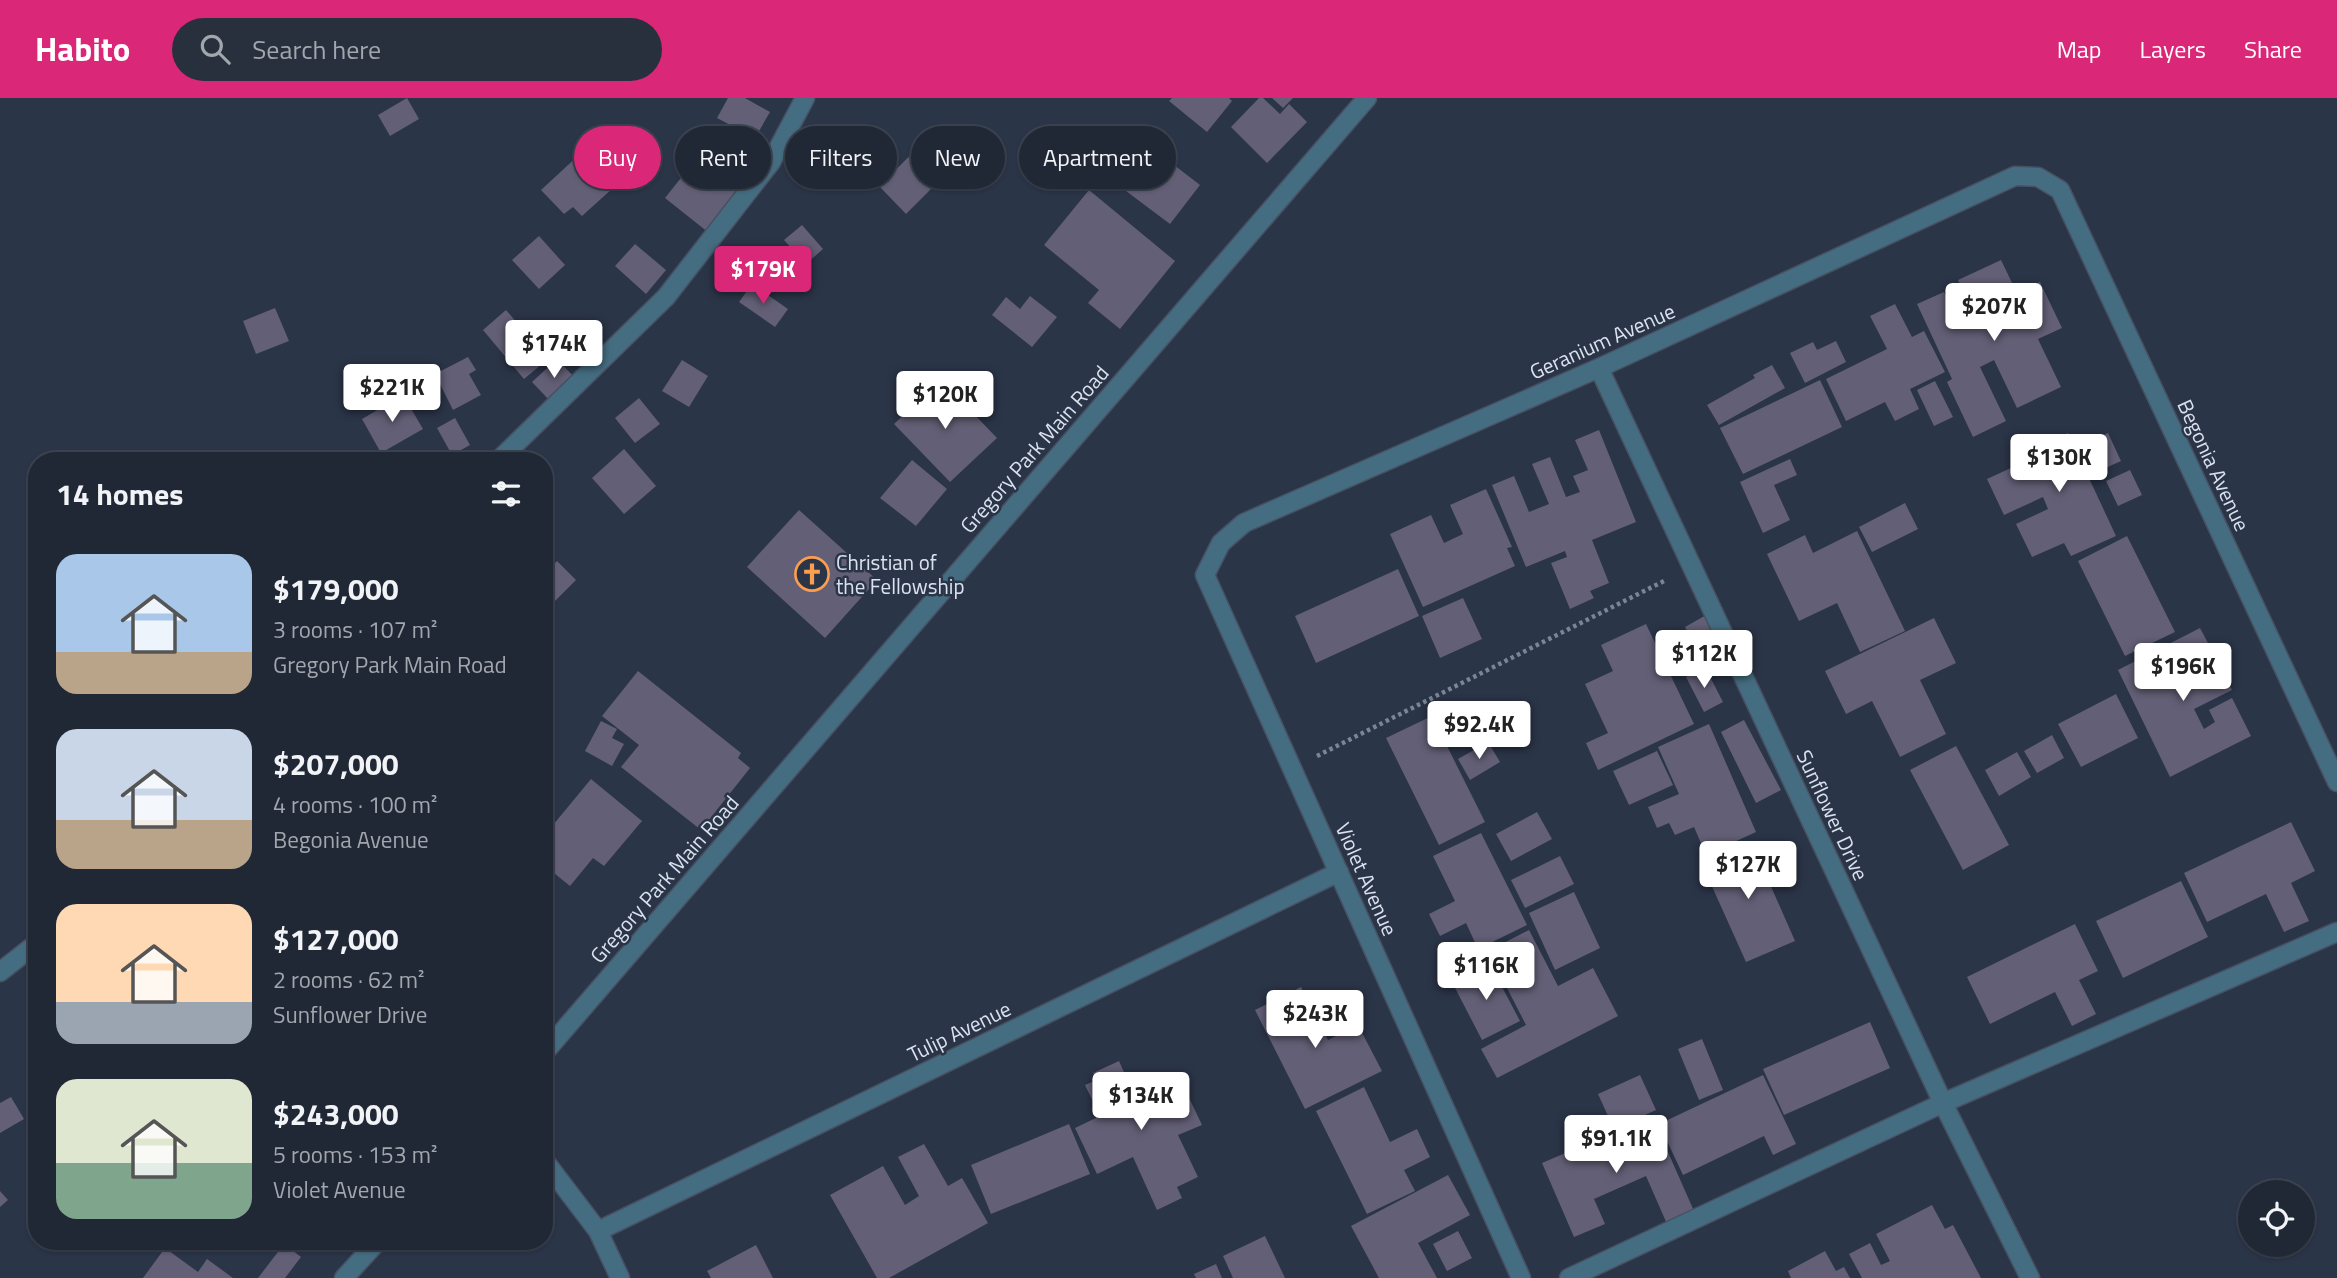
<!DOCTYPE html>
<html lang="en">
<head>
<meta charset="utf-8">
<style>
  :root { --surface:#202836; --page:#28303e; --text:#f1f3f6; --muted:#a2a6ad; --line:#3d4451; --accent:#db2777 }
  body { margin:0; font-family:"Titillium Web",sans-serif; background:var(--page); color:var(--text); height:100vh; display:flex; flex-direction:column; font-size:26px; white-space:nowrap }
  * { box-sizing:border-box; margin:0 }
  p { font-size:23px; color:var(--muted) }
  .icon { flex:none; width:38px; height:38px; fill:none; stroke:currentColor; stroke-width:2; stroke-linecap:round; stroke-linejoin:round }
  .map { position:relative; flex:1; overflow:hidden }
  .details { position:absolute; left:28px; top:354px; width:525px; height:798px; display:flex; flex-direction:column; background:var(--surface); border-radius:28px; box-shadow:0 2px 5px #0004,0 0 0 2px var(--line) }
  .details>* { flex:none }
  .top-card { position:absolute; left:574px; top:28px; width:665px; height:63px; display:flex; gap:14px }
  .buttons { position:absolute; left:2238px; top:1082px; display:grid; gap:14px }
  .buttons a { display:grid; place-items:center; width:77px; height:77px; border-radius:50%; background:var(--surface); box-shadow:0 2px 5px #0004,0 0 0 2px var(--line); font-size:35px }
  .price { position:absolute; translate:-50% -60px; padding:0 16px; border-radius:7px; background:#fff; color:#222; font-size:23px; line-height:46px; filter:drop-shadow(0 2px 4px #0008) }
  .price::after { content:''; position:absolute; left:50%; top:42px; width:21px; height:16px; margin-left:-10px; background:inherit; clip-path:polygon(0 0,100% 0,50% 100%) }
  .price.current { background:var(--accent); color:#fff }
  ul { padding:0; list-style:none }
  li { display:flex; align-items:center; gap:21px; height:175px; padding:0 28px }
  li span { display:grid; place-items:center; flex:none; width:196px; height:140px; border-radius:21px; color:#555 }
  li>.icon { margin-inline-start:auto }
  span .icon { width:84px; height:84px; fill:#fffc; stroke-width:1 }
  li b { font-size:30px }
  h2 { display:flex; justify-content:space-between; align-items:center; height:84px; padding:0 28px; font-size:30px }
  .tag { padding:0 24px; border-radius:32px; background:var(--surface); box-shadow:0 2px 5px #0004,0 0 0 2px var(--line); font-size:24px; line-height:63px }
  .tag.current { background:var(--accent); color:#fff }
  header { display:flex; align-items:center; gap:42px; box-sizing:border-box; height:98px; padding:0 35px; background:var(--accent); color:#fff }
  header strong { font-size:33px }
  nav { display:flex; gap:38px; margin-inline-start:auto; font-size:24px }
  .search { width:490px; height:63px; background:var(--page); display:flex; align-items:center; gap:18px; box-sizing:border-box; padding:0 24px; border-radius:38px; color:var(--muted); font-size:26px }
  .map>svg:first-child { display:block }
</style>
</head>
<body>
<header>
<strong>Habito</strong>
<div class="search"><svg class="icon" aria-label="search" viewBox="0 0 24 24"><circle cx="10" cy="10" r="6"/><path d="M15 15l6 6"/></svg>Search here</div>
<nav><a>Map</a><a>Layers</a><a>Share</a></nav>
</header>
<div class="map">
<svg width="2337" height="1180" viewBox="0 0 2337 1180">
  <rect width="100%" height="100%" fill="#2b3548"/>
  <path fill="#635f76" d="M407,0L419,21L390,38L378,17Z
    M728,0H745L770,14L755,40L717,20Z
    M1172,0H1229L1232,3L1207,34L1169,3Z
    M1259,0H1263L1280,16L1289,6L1307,24L1267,65L1231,29Z
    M1272,0H1293L1283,10Z
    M931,37L958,64L906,116L879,88Z
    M1152,50L1200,87L1170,126L1122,90Z
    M703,52L747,87L709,135L665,100Z
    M581,55L613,90L582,118L573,109L564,116L541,92Z
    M1089,92L1175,163L1120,231L1088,205L1099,192L1044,147Z
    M802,127L823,151L806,166L784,142Z
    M539,138L565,167L539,191L512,162Z
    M635,146L666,172L646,196L615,168Z
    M2001,162L2017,195L2040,184L2062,230L2038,241L2061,289L2017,310L1994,262L1980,269L2006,323L1973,339L1947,284L1952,281L1917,206L1944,194L1957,222L1973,215L1958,182Z
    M752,186L788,211L775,229L739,204Z
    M1030,198L1057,219L1032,249L992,217L1006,199L1020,211Z
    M1895,206L1912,239L1924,233L1945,274L1910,291L1919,311L1895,323L1885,304L1846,323L1826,281L1887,251L1870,218Z
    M275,210L289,243L256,256L243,223Z
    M506,212L548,261L524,281L483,232Z
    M1836,243L1846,264L1805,285L1790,255L1813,244L1817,252Z
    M468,259L476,272L469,276L481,297L453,312L435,276Z
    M557,261L575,280L550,303L532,284Z
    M682,262L708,278L689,309L662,293Z
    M1772,267L1785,290L1719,327L1707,307L1755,280L1753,277Z
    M941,282L997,340L950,384L894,326Z
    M1820,282L1842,329L1743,376L1720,330Z
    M1935,283L1953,319L1934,328L1917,292Z
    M403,297L423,331L381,355L362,321Z
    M639,300L660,326L635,345L615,320Z
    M455,320L470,347L452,357L437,330Z
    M1599,332L1636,424L1592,442L1609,485L1590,493L1594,500L1570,511L1551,465L1567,459L1565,453L1526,469L1492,387L1514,378L1529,414L1549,406L1532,366L1550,359L1566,399L1580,394L1573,378L1588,372L1575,342Z
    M2068,335L2076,351L2108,335L2121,363L2088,378L2116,438L2071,458L2064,445L2032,459L2016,426L2048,411L2043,399L2004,417L1987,381L2026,363L2023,356Z
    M624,351L656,388L624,416L592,380Z
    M1790,361L1797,377L1774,387L1790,422L1763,435L1740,384Z
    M912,362L947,391L916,428L880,400Z
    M2130,372L2142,397L2118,408L2106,383Z
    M1486,391L1512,449L1507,450L1515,468L1423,509L1390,436L1431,417L1444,445L1463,436L1450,407Z
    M1905,405L1918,431L1872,454L1859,429Z
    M799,412L877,482L825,540L747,469Z
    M1857,433L1905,533L1860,554L1837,505L1799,523L1767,456L1805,437L1813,455Z
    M2127,438L2175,534L2125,558L2078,463Z
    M557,463L576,482L550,508L544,502V476Z
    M1398,471L1419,518L1316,565L1295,518Z
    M1463,500L1482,541L1440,560L1422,518Z
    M1708,516L1719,538L1696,550L1685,529Z
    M1934,520L1956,565L1920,582L1946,636L1900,659L1872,603L1846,616L1825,573Z
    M1646,526L1694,626L1598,672L1586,645L1608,635L1585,586L1613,573L1601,547Z
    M2200,530L2217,562L2179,582L2185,593L2222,574L2232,592L2194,611L2204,631L2215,624L2209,612L2232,600L2251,638L2170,679L2118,572Z
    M1681,537L1692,558L1671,570L1660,549Z
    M1705,569L1723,604L1704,614L1686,579Z
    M638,573L741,655L738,660L750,670L701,732L621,669L639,647L602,618Z
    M2116,596L2138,640L2081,669L2058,626Z
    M1432,618L1485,724L1439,747L1386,640Z
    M1744,622L1781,692L1756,705L1721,634Z
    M601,623L617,631L612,640L624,646L612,668L585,653Z
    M1709,626L1756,734L1706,757L1694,729L1675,737L1669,725L1657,730L1648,709L1679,696L1658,649Z
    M2052,637L2064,660L2037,675L2024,653Z
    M1488,644L1500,664L1470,682L1458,661Z
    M1956,648L2009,747L1963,772L1910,672Z
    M1657,653L1673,687L1629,707L1613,673Z
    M2017,654L2031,679L1999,698L1985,672Z
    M591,681L642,723L604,768L593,760L570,788L544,767V720L553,727Z
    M1537,714L1552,741L1511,763L1496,736Z
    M2291,724L2315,773L2291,785L2309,823L2284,834L2266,796L2207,824L2184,775Z
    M1481,735L1527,827L1478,851L1466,825L1440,838L1429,816L1455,803L1433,758Z
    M1751,743L1795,843L1746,864L1701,764Z
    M1560,758L1574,786L1525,810L1511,782Z
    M2181,783L2208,839L2123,880L2096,823Z
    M1574,794L1600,850L1555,872L1529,815Z
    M544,805L554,813L544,825Z
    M2075,826L2098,873L2079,882L2096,916L2072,928L2055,894L1990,926L1967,879Z
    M1529,832L1558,888L1593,870L1618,918L1497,980L1481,951L1526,927L1488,853Z
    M1490,866L1520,923L1482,942L1453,886Z
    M1301,889L1328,942L1358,927L1382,973L1305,1011L1255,912Z
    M1870,924L1890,970L1784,1017L1763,971Z
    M1702,941L1723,992L1699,1002L1678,951Z
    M1119,963L1136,1001L1180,981L1202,1027L1178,1037L1198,1079L1177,1089L1182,1100L1157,1112L1133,1059L1097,1076L1075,1030L1100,1018L1085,987L1097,982L1093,975Z
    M1640,977L1656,1012L1614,1031L1598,996Z
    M1763,977L1796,1046L1773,1057L1764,1038L1683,1077L1659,1026Z
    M1364,989L1390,1044L1417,1031L1430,1059L1404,1072L1415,1093L1367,1116L1316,1013Z
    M11,999L24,1021L0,1035V1005Z
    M1652,1018L1694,1113L1667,1126L1646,1078L1594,1101L1605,1126L1574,1139L1542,1065Z
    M1069,1026L1090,1076L991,1116L971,1067Z
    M924,1046L948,1088L962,1080L988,1125L889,1180H877L830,1097L883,1068L905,1107L919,1098L898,1059Z
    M1448,1077L1470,1117L1418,1145L1437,1180H1379L1351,1128Z
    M0,1093L8,1102L0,1109Z
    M1932,1107L1945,1131L1953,1127L1981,1180H1862L1849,1156L1870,1145L1881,1167L1890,1163L1876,1136Z
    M1458,1133L1472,1160L1447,1173L1433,1146Z
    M1265,1138L1285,1180H1233L1223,1158Z
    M284,1146L301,1159L285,1180H258Z
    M756,1147L773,1180H711L707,1173Z
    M165,1150L198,1174L207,1161L233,1180H143Z
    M1825,1153L1836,1173L1844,1169L1850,1180H1791L1788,1173Z
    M1216,1166L1222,1180H1196L1194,1176Z"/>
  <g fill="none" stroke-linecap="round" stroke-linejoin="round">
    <g stroke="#475163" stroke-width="21">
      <path id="minor" d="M1599,270L1943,1005L2030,1180
        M499,362L666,199L771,64L805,0
        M0,874L37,845
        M544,955L1367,0
        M544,1062L598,1133L620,1180
        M598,1133L1339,774
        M344,1180L378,1143
        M1521,1180L1205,477L1221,445L1244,425L1599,270L2015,78L2038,79L2060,92L2337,684
        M1569,1180L1943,1005L2337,834"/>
    </g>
    <path stroke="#7c8595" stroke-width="4.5" stroke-dasharray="3.5 3.5" stroke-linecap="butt" d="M1317,658L1666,482"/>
    <use href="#minor" stroke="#456d81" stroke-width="18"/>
  </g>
  <defs>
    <g id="church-ring" transform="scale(1.75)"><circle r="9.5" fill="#2b3548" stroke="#fb9e50" stroke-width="1.5"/><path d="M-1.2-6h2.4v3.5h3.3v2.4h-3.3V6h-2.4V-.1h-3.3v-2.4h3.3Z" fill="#fb9e50"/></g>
  </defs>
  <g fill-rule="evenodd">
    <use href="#church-ring" x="812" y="476"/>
  </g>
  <g text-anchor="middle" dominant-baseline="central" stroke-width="5" stroke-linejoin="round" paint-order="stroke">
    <g font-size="21" fill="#dbe2ef" stroke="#2b3548">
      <text transform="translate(1602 243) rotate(-24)">Geranium Avenue</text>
      <text transform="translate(1034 351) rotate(-49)">Gregory Park Main Road</text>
      <text transform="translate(2214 367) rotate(65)">Begonia Avenue</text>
      <text transform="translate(1833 717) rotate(65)">Sunflower Drive</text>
      <text transform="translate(664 781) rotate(-49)">Gregory Park Main Road</text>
      <text transform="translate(1367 781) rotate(66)">Violet Avenue</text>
      <text transform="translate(959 933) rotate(-26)">Tulip Avenue</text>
    </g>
    <g font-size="21" fill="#dbe2ef" stroke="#2b3548" text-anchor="start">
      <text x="836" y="464">Christian of<tspan x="836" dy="24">the Fellowship</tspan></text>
    </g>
  </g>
</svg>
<div class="buttons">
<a><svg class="icon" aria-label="locate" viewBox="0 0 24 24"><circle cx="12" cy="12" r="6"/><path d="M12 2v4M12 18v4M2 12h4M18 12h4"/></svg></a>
</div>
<b class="price current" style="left:763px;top:208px">$179K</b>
<b class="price" style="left:1994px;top:245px">$207K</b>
<b class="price" style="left:554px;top:282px">$174K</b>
<b class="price" style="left:392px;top:326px">$221K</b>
<b class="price" style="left:945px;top:333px">$120K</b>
<b class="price" style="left:2059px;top:396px">$130K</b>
<b class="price" style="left:1704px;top:592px">$112K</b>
<b class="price" style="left:2183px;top:605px">$196K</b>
<b class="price" style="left:1479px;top:663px">$92.4K</b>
<b class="price" style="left:1748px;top:803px">$127K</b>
<b class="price" style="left:1486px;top:904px">$116K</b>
<b class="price" style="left:1315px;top:952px">$243K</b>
<b class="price" style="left:1141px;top:1034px">$134K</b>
<b class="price" style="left:1616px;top:1077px">$91.1K</b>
<div class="top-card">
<a class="tag current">Buy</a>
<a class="tag">Rent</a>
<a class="tag">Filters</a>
<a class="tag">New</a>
<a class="tag">Apartment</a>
</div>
<section class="details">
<h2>14 homes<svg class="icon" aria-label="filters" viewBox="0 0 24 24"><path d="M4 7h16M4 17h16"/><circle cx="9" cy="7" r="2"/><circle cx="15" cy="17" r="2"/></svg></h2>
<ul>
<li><span style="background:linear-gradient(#a9c7e8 70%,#b9a48a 0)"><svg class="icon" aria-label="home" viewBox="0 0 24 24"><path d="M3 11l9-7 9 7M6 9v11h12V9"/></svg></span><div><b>$179,000</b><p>3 rooms · 107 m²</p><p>Gregory Park Main Road</p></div></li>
<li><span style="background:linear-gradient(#c9d6e8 65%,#b9a48a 0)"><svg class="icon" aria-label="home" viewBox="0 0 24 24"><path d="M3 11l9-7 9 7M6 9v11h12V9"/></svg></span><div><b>$207,000</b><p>4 rooms · 100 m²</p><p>Begonia Avenue</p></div></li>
<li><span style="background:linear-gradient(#ffd9b3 70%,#9aa5b1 0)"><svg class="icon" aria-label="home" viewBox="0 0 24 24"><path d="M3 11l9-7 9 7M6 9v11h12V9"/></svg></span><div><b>$127,000</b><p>2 rooms · 62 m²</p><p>Sunflower Drive</p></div></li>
<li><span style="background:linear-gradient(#dfe7d0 60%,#7fa58c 0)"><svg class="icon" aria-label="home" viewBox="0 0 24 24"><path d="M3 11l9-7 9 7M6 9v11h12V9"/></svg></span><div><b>$243,000</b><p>5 rooms · 153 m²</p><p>Violet Avenue</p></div></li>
</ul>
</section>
</div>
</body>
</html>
